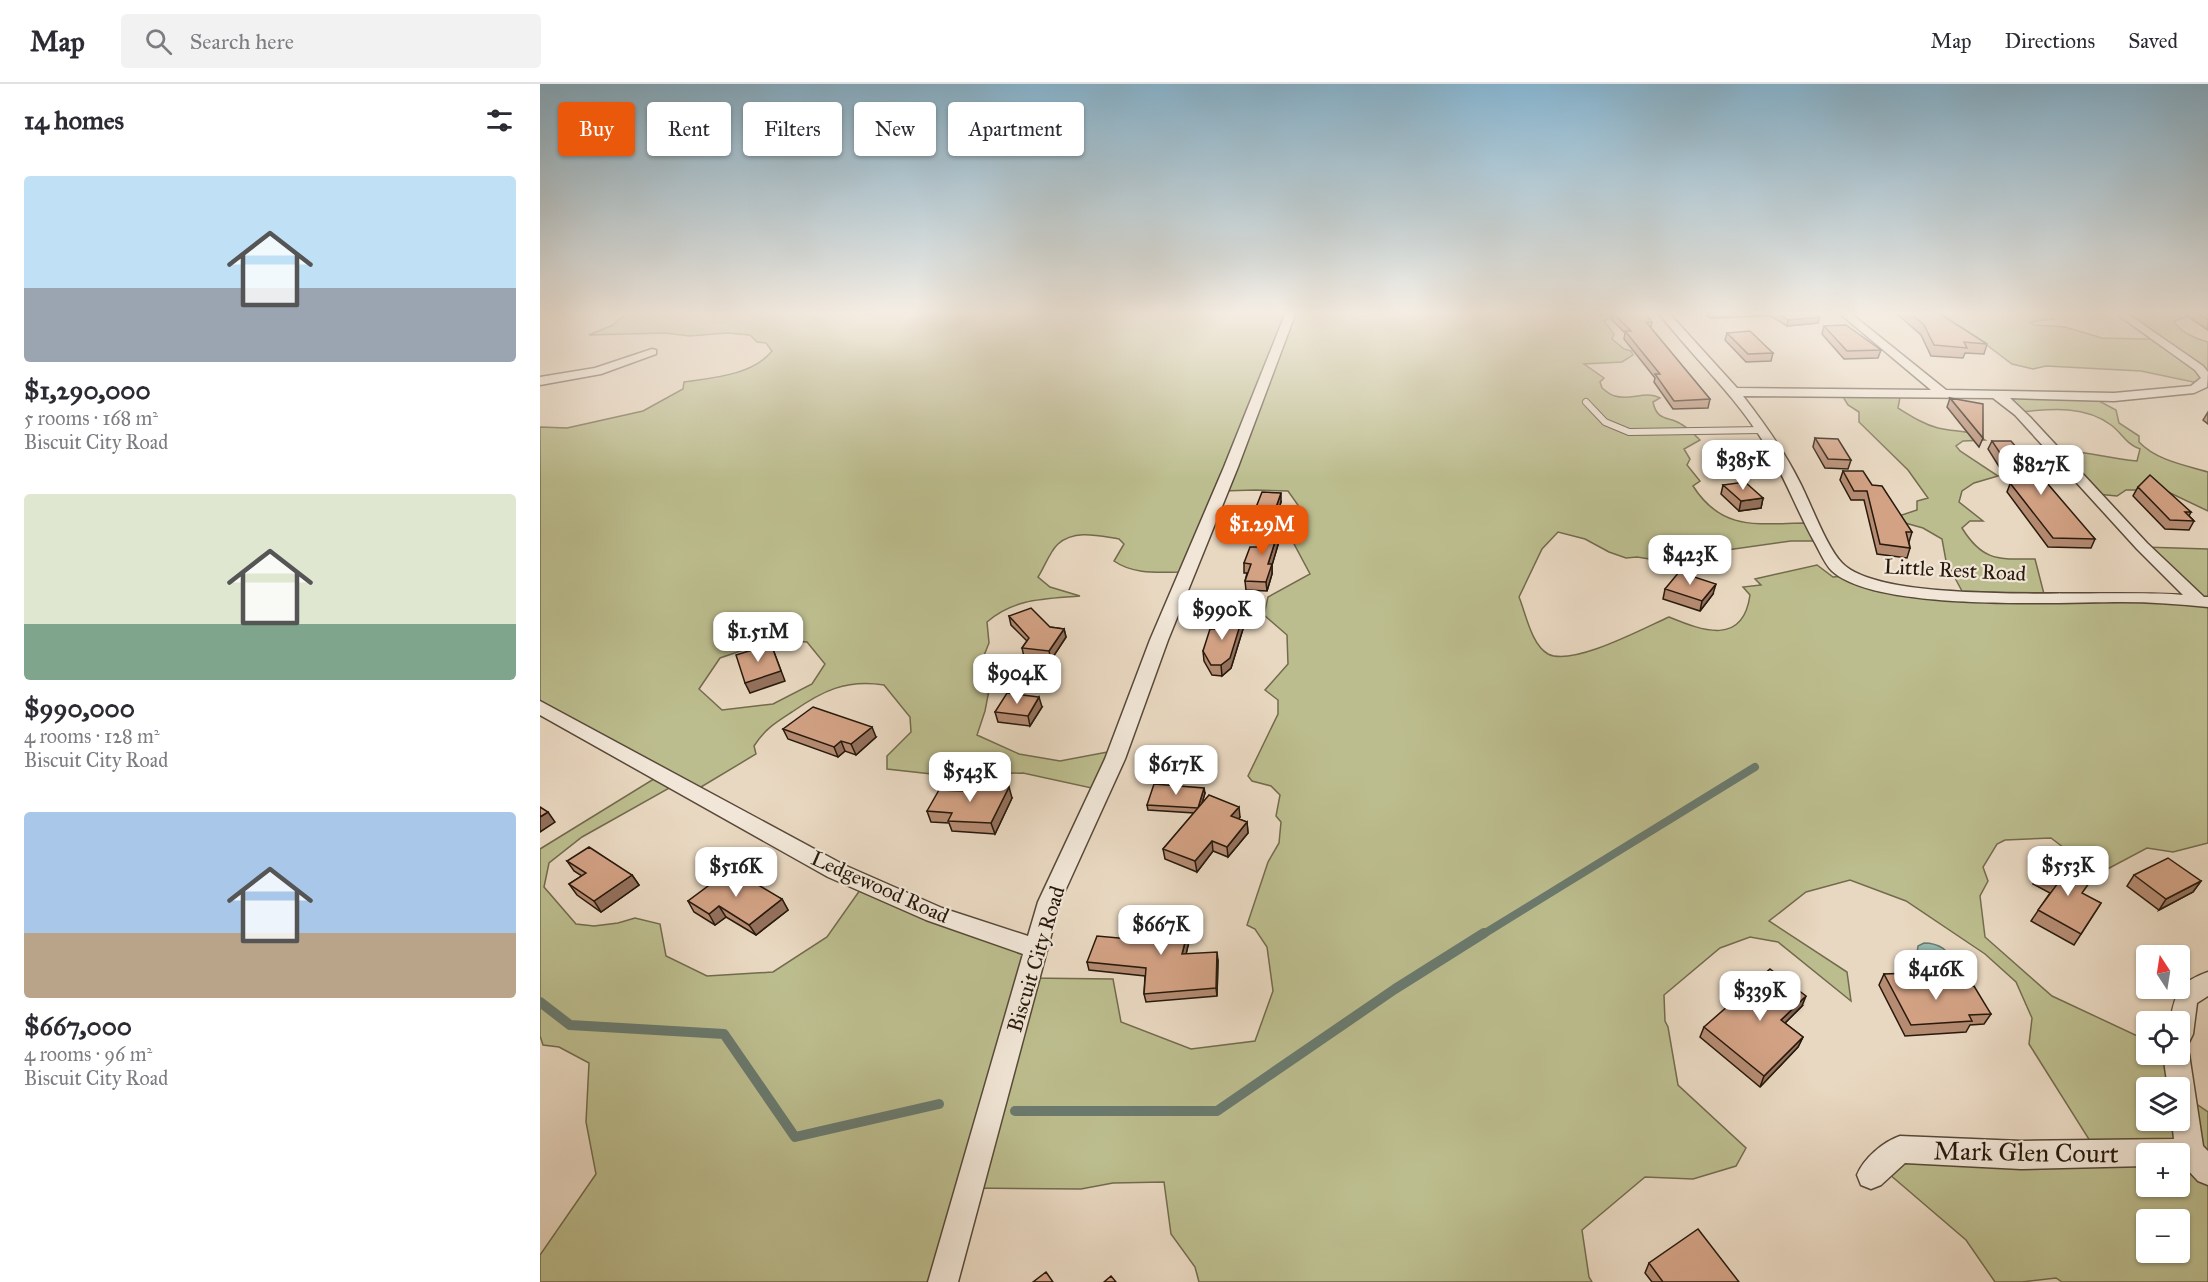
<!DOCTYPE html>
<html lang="en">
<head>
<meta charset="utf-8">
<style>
  :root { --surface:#fff; --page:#f2f2f3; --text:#2b2b33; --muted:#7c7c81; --line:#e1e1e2; --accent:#ea580c }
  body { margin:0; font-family:"IM FELL Great Primer",serif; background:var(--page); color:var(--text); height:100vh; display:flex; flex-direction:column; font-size:22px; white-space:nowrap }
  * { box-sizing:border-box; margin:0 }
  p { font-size:20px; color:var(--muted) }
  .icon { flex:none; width:33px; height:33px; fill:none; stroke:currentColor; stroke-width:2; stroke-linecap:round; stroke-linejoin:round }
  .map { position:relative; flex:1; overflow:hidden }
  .side { display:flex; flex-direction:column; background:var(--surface); width:540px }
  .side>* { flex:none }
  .guide { position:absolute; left:18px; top:18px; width:570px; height:54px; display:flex; gap:12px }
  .needle { width:39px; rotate:348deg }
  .buttons { position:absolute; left:1596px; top:861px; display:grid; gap:12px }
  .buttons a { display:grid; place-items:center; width:54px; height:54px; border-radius:6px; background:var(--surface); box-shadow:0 2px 4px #0004; font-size:30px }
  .price { position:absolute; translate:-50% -51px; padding:0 14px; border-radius:12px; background:#fff; color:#222; font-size:20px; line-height:39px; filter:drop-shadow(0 2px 3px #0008) }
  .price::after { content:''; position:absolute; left:50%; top:36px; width:18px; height:14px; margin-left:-9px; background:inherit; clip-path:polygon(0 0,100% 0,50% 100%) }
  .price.on { background:var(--accent); color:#fff }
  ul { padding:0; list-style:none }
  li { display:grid; align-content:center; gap:12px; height:318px; padding:0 24px }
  li span { display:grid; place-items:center; height:186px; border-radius:6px; color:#555 }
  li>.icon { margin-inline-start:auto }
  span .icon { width:108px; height:108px; fill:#fffc; stroke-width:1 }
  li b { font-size:26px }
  h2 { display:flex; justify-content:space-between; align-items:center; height:72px; padding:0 24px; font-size:26px }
  .pill { padding:0 21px; border-radius:6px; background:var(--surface); box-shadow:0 2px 4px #0004; font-size:21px; line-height:54px }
  .pill.on { background:var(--accent); color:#fff }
  header { display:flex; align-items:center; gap:36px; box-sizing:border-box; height:84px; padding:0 30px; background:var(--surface); border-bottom:2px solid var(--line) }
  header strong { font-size:28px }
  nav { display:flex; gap:33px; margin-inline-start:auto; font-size:21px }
  .search { width:420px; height:54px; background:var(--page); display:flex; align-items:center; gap:15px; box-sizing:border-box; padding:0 21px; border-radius:6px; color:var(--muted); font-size:22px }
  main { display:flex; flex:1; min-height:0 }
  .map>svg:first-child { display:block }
</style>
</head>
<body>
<header>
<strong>Map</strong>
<div class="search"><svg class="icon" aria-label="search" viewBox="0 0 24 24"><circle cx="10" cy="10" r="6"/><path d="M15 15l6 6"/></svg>Search here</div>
<nav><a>Map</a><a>Directions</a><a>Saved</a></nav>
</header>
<main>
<section class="side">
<h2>14 homes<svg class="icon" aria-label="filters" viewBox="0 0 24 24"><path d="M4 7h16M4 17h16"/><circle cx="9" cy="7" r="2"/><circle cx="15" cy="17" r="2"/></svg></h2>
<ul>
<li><span style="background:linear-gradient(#bfe0f5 60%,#9aa5b1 0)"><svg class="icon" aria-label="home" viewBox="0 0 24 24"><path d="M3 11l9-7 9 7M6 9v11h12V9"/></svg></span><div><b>$1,290,000</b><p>5 rooms · 168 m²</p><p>Biscuit City Road</p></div></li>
<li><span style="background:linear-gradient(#dfe7d0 70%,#7fa58c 0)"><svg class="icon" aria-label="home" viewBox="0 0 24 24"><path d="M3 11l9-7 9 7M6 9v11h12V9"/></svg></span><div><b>$990,000</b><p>4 rooms · 128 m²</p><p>Biscuit City Road</p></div></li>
<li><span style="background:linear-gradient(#a9c7e8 65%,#b9a48a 0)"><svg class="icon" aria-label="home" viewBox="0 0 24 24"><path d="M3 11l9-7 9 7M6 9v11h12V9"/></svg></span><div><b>$667,000</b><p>4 rooms · 96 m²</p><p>Biscuit City Road</p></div></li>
</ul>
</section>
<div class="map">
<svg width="1668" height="1198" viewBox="0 0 1668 1198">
  <rect width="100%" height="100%" fill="#e9d8c1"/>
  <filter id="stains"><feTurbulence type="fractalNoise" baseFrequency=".00333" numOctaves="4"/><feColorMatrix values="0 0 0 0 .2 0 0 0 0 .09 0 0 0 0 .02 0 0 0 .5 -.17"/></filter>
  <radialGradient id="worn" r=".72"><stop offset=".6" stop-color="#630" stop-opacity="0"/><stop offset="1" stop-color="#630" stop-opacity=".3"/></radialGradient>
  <path fill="#bcbd8e" stroke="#726b4d" stroke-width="1.5" fill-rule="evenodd" d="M88,228H1060L1071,233L1064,237L1074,250L1072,255L1084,265L1091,267L1093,271L1082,278L1044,280L1064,294L1060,298L1062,304C1066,307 1070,311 1075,312C1090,317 1106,306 1120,314L1113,318C1117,338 1129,332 1141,340C1148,344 1154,350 1160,356L1144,365L1150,375L1147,381L1160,397L1153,402C1183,449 1220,439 1269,439L1279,457H1251L1116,476L1097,473L1086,474L1069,468L1045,455L1018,448L1002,465L979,513C986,530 991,560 1008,570C1032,583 1104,544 1129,533C1163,547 1203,562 1210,511L1203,503L1221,501L1215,495L1277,481L1293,493L1306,492L1328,500L1423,509L1406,477L1402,455L1383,444L1351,435L1345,430L1362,431L1377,426V417L1388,414L1368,386L1319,338V328L1308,321L1300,308H1361L1358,324C1371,332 1383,340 1398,344C1418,349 1426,344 1445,356L1423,357L1416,362L1420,367L1458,392L1434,399L1422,407L1419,418L1443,437H1430L1422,444C1443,478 1459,475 1495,475L1504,510L1651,516L1604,463L1668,465V759L1633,768L1607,764L1558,790L1511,754L1465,756L1457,760L1443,783L1448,797L1440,812L1445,853L1512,912L1606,956V970L1629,971L1636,1003L1606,1004V1036H1640V1009L1668,1028V1198H1522L1516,1194L1482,1198H1455L1426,1156L1342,1084L1353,1072L1552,1060L1489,960L1492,934L1476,898L1445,870L1366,817L1310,796L1266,808L1229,837L1307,888L1311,917L1238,858L1210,853L1180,864L1124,911L1125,937L1128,943L1138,1001L1206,1064L1196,1082L1153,1095L1105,1093L1042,1146L1049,1193L1052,1198H659L655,1183L631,1150L624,1098L573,1099L541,1105L430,1104L401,1198H0V1171L56,1090L46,1038L49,979L19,963L3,961L0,952V765L122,690L71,660L0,632V343L27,344L103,327L143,305L144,298C172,294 213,291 232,267L226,259L217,258L210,251L187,249L150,252L124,249L49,251L73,241ZM715,406L748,407L765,431L753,458L770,490L728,513L724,531L747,551L748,580L725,606L738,616V630L708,692L712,697L731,702L740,711L736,732L741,738L739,759L728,778L707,841L715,845L727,863L733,907L715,957L651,965L581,938L573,895L487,894L486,860L325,799L287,853L233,888L167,892L126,872L120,840L95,834L78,839L54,842L36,840L4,803L9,779L42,753L138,699L153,706L161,703L216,670L214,662C225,645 235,639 252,628C282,607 306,595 344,601L370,633L371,648L347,672V685L401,691L483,689L556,705L578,666L520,677L479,670L437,651L445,627L450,601L467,591L443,574L449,559L447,538C474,514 506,515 540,512L510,503L498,493C504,484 510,467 518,460C535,445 559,452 579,455L584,460L574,477C594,491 619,488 642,488L681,407ZM233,556L267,558L285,580L272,600L233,620L182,626L159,605L180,574ZM1606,1070H1640V1102H1606ZM1606,1136H1640V1168H1606Z
    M1395,228L1512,230L1514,235L1490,238L1494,241L1525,243L1562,254L1607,255L1614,254L1577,228H1627L1645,234L1634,237C1640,248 1656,255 1668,258V298L1658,299L1601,287L1506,282L1493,285L1472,280L1444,259L1396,238L1357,232L1389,233Z
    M1455,309L1548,311L1576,326L1579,339L1599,352V358C1616,376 1644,381 1668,388V427L1624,406H1586L1577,412L1556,410L1514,365C1542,367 1568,374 1597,377L1600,365C1587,361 1582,349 1571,341C1544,321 1511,325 1479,328Z"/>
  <path fill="#97bab0" stroke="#6a7a6e" stroke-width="1.5" d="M1384,859C1397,859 1413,866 1410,881L1397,885L1381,876L1377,869L1378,862Z"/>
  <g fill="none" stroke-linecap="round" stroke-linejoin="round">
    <path stroke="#6a7a6e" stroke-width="8" d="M942,851L1215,683"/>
    <path stroke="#6a7a6e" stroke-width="10" d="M0,918L30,941L184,950L255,1053L399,1020
      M475,1027H677L855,905L944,849"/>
    <g stroke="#584939" stroke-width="8">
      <path id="service" d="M1046,318L1065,338L1089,348L1223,346"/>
    </g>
    <g stroke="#584939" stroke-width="3">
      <path id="minor" d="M746,228H756L698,383L628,556L585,675L520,818L418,1198H388L483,870L386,836L288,793L0,631V617L304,781L402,824L488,852L498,818L565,675L610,556L684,383Z
        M1118,228H1128L1197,304L1391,306L1298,228H1309L1406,306L1574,309L1651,302L1661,294L1655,286L1574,228H1585L1663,282L1668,288L1667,303L1654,309L1574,317L1470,314L1490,333L1607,459L1664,513H1668V523C1639,520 1611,518 1582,518C1518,518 1337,528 1292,487C1285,480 1280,468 1275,459C1256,425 1243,388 1221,354C1192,308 1151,271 1118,228ZM1203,312L1453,314L1475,331L1597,465L1643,511C1574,504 1345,524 1302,479C1286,463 1270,417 1258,395C1243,365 1223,338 1203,312Z
        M112,265L116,266V270L61,290L0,301V293L55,284Z
        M1668,888V912L1657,919L1653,950L1649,958L1642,961L1645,962L1649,970L1663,1062L1668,1067V1101L1658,1097L1644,1082H1640V1070H1606V1082L1481,1085L1365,1079L1341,1101L1331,1105L1321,1101L1317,1091C1324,1074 1343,1058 1360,1052L1481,1057L1634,1055L1632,1036H1640V1004H1628L1623,970H1640V938H1630C1635,909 1639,898 1668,888Z"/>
    </g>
    <use href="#service" stroke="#f1e6d7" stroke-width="6"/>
    <use href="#minor" fill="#f1e6d7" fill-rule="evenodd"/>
  </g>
  <path fill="#b58b72" stroke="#27190c" stroke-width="1.5" d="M1072,228L1112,238L1111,244L1170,315L1168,324L1133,325L1114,298L1115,294L1084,255L1085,249L1071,235Z
    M1164,228H1274L1278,239L1247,242L1231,232L1170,234Z
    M1355,228H1397L1447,260L1444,270L1425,269L1423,274L1391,272L1381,251Z
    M1641,228H1668V246Z
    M1284,242L1341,266L1338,274L1304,275L1282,250Z
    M1187,249L1233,269L1231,277L1206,278L1185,256Z
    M1410,314L1443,354L1439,363L1407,323Z
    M1668,328V340L1663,336Z
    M1275,354L1311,376L1308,385L1285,384L1273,363Z
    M1452,357L1555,455L1551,464L1508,463L1467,408L1470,400L1448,365Z
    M1303,387L1332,401L1372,448L1369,458L1370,464L1367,474L1337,470L1324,416H1311L1300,396Z
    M1183,401L1223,414L1221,424L1199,427L1181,410Z
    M1598,403L1651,428L1649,432L1654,437L1649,446L1625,445L1593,412Z
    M741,418L734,441H727L740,454L732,481V490L727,507L706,506L705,497L707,489H704V479L717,463L724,441L714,440L713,431Z
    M1125,505L1173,510L1160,527L1123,515Z
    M469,532L510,543L524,545L526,553L511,576L484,573L482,564L487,557L471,541Z
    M702,535L703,545L691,584L682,592L672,591L664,577L663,567L675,545Z
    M502,623L490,642L458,638L455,628Z
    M243,645L336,653L316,671L305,667L298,673L248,655Z
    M665,709L662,719L700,733L699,735L707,738L708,749L688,773L673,767L657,788L625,775L623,765L654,729L608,726L607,721Z
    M472,714L455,750L412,747L409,739L391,738L387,727Z
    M27,777L92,791L99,801L61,828L37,811L29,800L42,792L34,787Z
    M1500,789L1561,819L1534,861L1491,837L1510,809L1493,800Z
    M1594,791L1661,797L1653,808L1619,826L1587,802Z
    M207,799L242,815L248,826L216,851L186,833L175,841L154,828L148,817Z
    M652,831L653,840L646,870L678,876L677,912L606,918L604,910L605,892L549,886L547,878L601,856Z
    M1344,890L1378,902L1412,903L1451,930L1444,940L1430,941L1426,948L1365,952L1339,901Z
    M1262,922L1245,939L1263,953L1258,963L1220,1003L1160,953L1164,943Z
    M1109,1179L1199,1198H1112L1105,1189Z"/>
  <path fill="#94715d" stroke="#27190c" stroke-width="1.5" d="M1280,233L1278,239L1247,242L1248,236Z
    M741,409V418L734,441L733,432Z
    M1223,414L1221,424L1199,427L1201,417Z
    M739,445L740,454L732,481V490L727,507L726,498L728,480Z
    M1176,500L1173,510L1160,527L1162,517Z
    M702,535L703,545L691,584L682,592L681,581Z
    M524,545L526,553L511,576L509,567Z
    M231,560L245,597L210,609L205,599Z
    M499,613L502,623L490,642L488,632Z
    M332,643L336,653L316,671L311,660Z
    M301,657L305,667L298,673L294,663Z
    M469,703L472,714L455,750L451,739Z
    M664,704L665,709L659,729L658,724Z
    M699,723L700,733L692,743L691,732Z
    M8,728L15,738L0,748V733Z
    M707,738L708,749L688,773L687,763Z
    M672,757L673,767L657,788L655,777Z
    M92,791L99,801L61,828L54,817Z
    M1661,797L1653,808L1619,826L1626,815Z
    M242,815L248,826L216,851L209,841Z
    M179,822L186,833L175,841L169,830Z
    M652,831L653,840L644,879L642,870Z
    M677,868L678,876L677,912L676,904Z
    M1266,912L1262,922L1237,947L1241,936Z
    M1263,953L1258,963L1220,1003L1224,992Z"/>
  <path fill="#d3a285" stroke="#27190c" stroke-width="1.5" d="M1072,228H1105L1112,238H1106L1170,315L1134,317L1115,290H1120L1085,247H1091Z
    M1236,228H1274L1280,233L1248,236Z
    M1369,228H1397L1447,260L1424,258L1427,264L1394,261L1384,241Z
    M1656,228H1668V236Z
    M1306,241L1341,266L1307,267L1284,242Z
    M1210,247L1233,269L1208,270L1187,249Z
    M1410,314L1443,320V354Z
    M1275,354L1298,355L1311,376L1288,375Z
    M1452,357H1471L1555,455L1513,454L1470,399H1480Z
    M1303,387H1323L1332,401L1342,402L1372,448H1366L1370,464L1340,460L1327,407H1314Z
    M1610,391L1651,428H1645L1654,437L1630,436L1598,403Z
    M1205,398L1223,414L1201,417L1183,401Z
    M722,408L741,409L733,432L713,431Z
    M725,440L739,445L728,480H732L726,498L705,497L711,480L704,479L710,463H717Z
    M1139,488L1176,500L1162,517L1125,505Z
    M491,524L510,543L524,545L509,567L482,564L489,554L469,532Z
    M679,534L702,535L690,574L681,581H671L663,567L670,545H675Z
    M231,560L241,587L205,599L196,571Z
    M467,609L499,613L488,632L455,628Z
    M273,623L332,643L311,660L301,657L294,663L243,645Z
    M614,700L664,704L658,724L607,721Z
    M427,701L469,703L451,739L408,737L412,729L387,727L399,706L424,707Z
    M669,711L699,723L691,732L707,738L687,763L672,757L655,777L623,765Z
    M0,723L8,728L0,733Z
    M49,763L92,791L54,817L29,800L46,789L27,777Z
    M1511,773L1552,795L1542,809L1561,819L1541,850L1498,826L1518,799L1500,789Z
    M1628,774L1661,797L1626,815L1594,791Z
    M187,788L207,799L210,796L242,815L209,841L179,822L169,830L148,817Z
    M609,829L652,831L642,870L677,868L676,904L604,910L606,884L547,878L557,852L601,856Z
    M1230,885L1266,912L1241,936L1263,953L1224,992L1164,943Z
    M1371,889L1378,902L1411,900L1412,903L1434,902L1451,930L1429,931L1432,937L1371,941L1344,890Z
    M1158,1145L1199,1198H1123L1109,1179Z
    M506,1188L513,1198H493Z
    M571,1192L576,1198H564Z"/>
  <linearGradient id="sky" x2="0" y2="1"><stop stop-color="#87b6d2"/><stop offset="0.58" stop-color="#f5ede3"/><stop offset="1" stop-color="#f5ede3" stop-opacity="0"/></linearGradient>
  <rect width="1668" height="395" fill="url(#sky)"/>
  <g text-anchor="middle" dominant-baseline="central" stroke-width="4.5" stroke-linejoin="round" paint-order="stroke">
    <g font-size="21" fill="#27190c" stroke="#f1e6d7">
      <text transform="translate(1415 486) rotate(3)">Little Rest Road</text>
      <text transform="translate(340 803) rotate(24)">Ledgewood Road</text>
      <text transform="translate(496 875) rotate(-73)">Biscuit City Road</text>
    </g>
    <g font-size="26" fill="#27190c" stroke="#f1e6d7">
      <text transform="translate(1486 1068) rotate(1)">Mark Glen Court</text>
    </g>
  </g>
  <rect width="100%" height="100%" filter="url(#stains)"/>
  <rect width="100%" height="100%" fill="url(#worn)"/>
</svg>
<div class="buttons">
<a><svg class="needle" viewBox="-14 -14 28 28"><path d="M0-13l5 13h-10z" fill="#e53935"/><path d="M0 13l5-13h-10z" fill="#7c7c81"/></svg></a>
<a><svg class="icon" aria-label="locate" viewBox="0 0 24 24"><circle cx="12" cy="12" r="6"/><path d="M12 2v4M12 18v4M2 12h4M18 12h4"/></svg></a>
<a><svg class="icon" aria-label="layers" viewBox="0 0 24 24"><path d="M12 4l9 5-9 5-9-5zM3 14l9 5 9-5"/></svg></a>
<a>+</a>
<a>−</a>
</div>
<b class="price" style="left:1203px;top:407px">$385K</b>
<b class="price" style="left:1501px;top:412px">$827K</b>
<b class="price on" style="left:722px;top:472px">$1.29M</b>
<b class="price" style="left:1150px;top:502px">$423K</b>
<b class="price" style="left:682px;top:557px">$990K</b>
<b class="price" style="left:218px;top:579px">$1.51M</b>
<b class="price" style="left:477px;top:621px">$904K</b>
<b class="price" style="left:636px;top:712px">$617K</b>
<b class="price" style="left:430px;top:719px">$543K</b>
<b class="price" style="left:1528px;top:813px">$553K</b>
<b class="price" style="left:196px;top:814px">$516K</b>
<b class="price" style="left:621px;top:872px">$667K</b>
<b class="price" style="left:1396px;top:917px">$416K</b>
<b class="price" style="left:1220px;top:938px">$339K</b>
<div class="guide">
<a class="pill on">Buy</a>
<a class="pill">Rent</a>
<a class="pill">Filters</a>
<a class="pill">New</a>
<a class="pill">Apartment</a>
</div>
</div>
</main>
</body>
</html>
